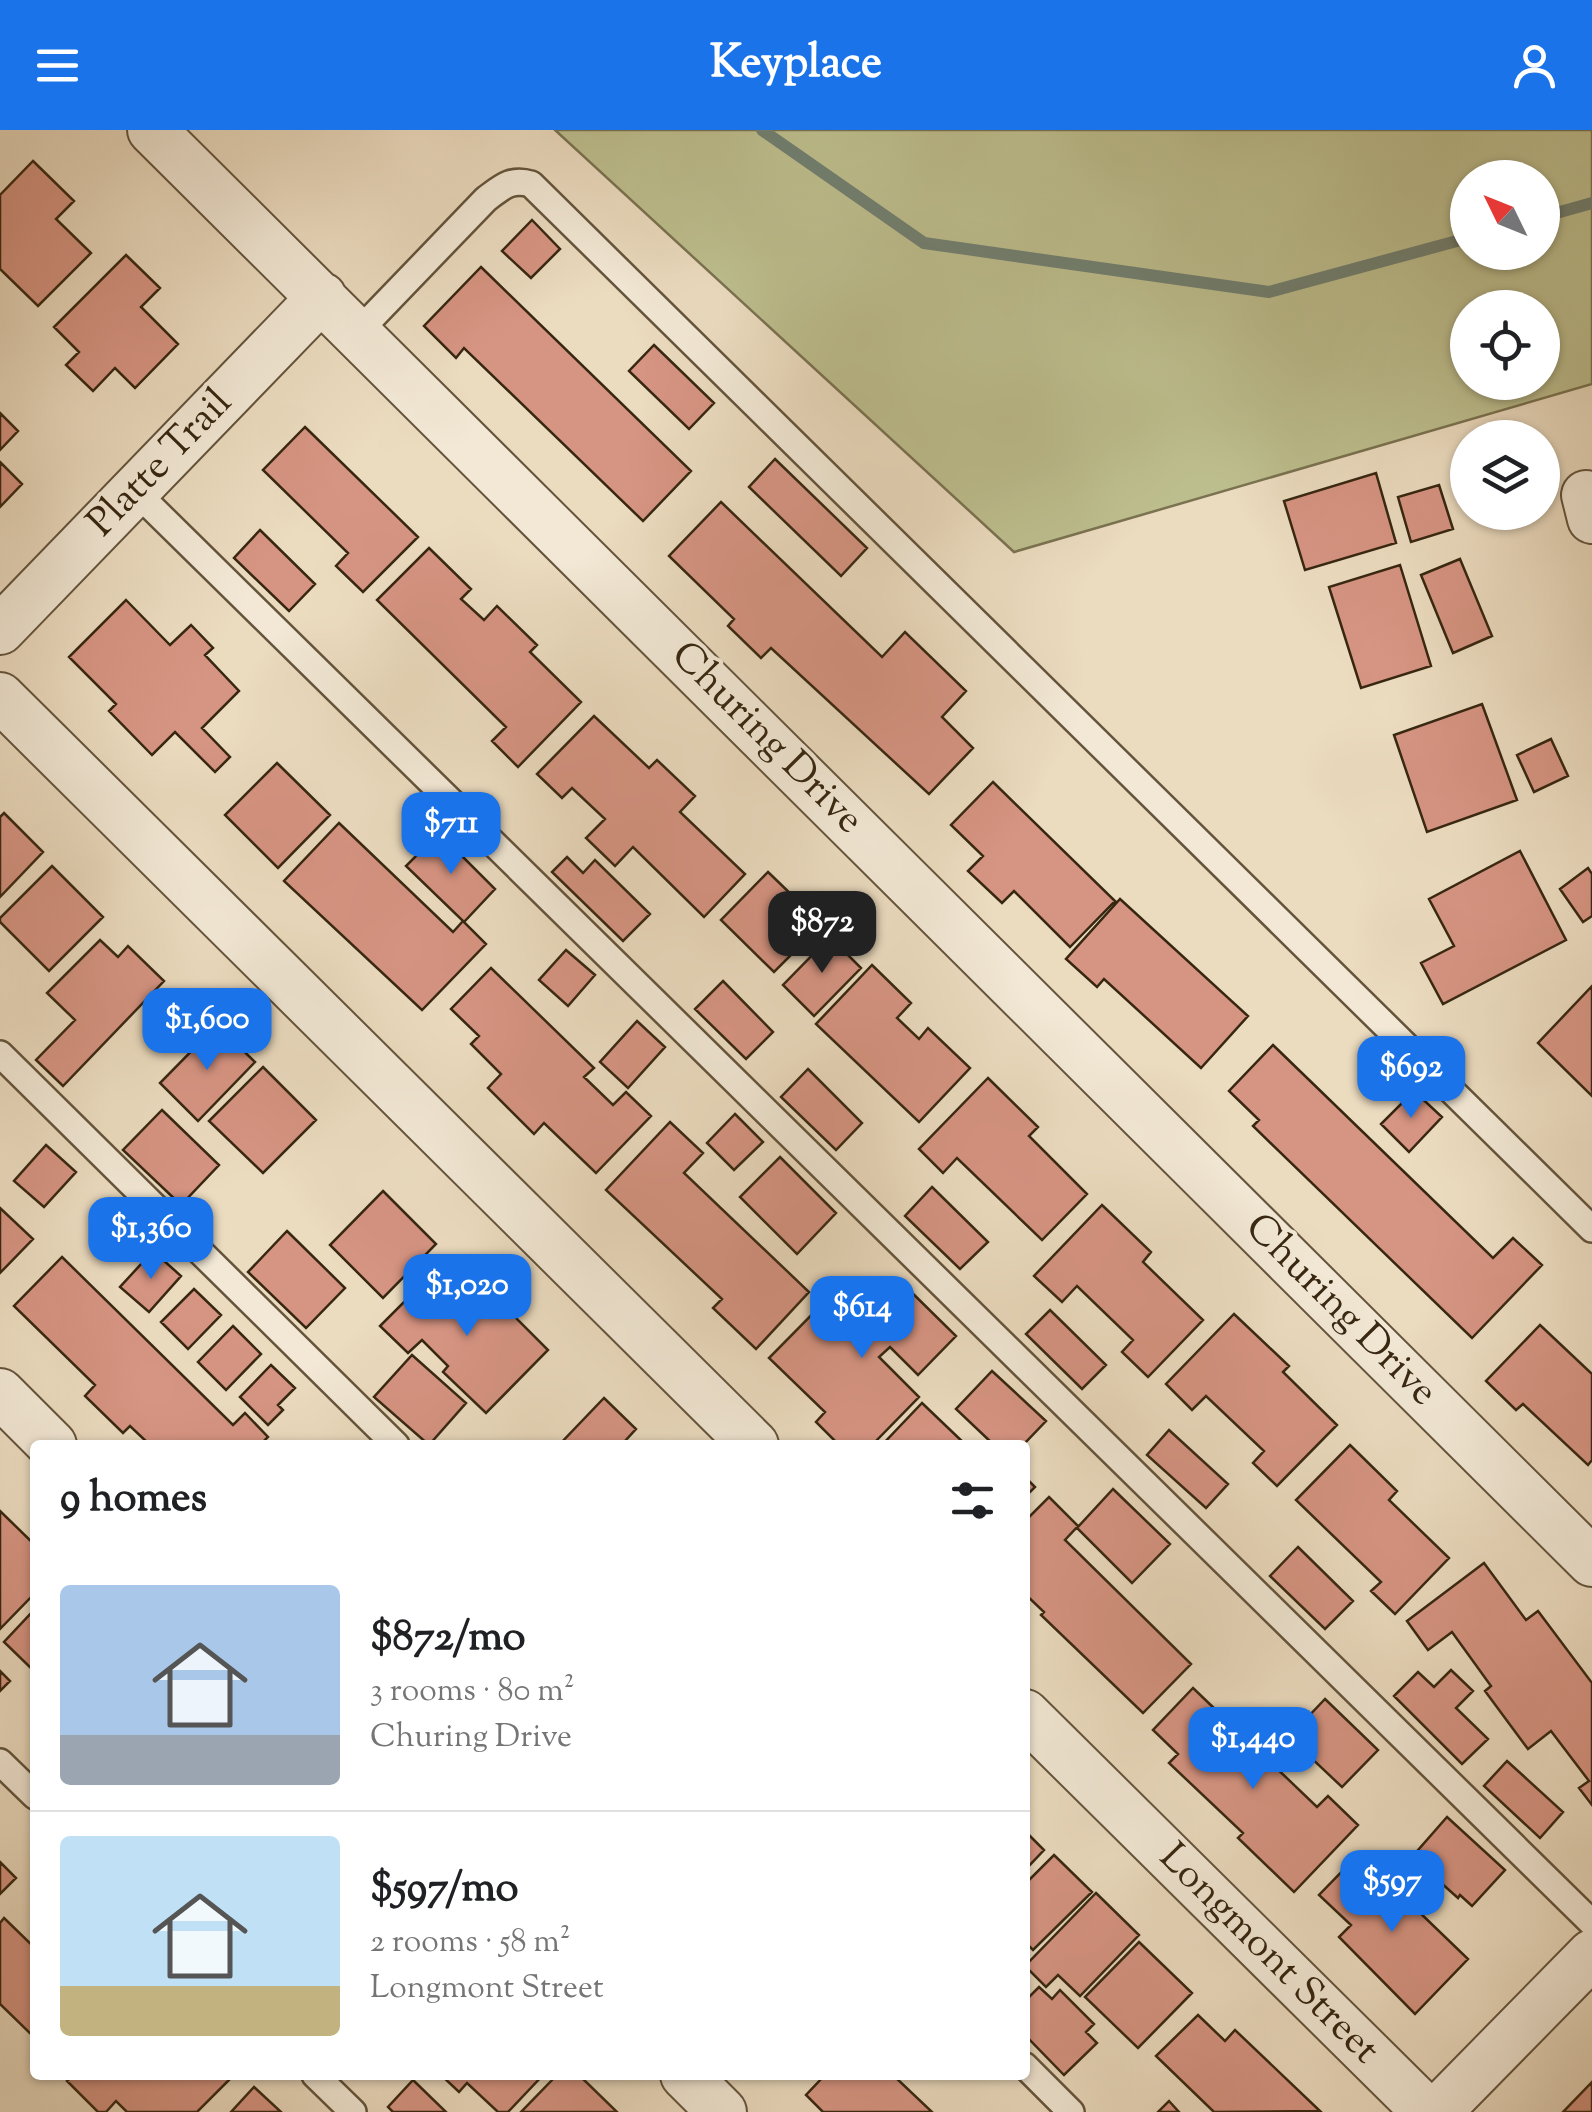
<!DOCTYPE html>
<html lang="en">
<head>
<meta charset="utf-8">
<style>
  :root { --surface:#fff; --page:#f2f2f2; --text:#202124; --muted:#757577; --line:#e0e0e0; --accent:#1a73e8 }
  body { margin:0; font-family:"Sorts Mill Goudy",serif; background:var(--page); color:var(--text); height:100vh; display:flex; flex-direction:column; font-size:38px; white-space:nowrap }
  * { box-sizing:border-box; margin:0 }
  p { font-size:32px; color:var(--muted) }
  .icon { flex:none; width:55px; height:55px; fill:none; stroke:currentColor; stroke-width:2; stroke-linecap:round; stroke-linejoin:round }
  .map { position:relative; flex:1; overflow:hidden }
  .panel { position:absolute; left:30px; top:1310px; width:1000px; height:640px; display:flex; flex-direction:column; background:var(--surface); border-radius:10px; box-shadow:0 2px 8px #0004 }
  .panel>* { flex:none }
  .needle { width:65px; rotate:313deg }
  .fabs { position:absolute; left:1450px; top:30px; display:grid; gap:20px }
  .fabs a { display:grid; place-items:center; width:110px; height:110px; border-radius:50%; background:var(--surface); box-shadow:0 2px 8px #0004; font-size:50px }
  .price { position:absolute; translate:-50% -85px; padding:0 22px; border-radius:20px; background:var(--accent); color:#fff; font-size:32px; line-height:65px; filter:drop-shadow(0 2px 5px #0008) }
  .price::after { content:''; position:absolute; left:50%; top:60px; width:30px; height:22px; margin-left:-15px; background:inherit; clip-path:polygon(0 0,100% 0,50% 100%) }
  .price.selected { background:#222; color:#fff }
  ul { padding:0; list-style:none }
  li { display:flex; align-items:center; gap:30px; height:250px; padding:0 30px }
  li+li { border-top:2px solid var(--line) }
  li span { display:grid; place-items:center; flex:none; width:280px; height:200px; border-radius:10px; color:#555 }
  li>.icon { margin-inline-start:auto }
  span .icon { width:120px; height:120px; fill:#fffc; stroke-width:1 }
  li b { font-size:42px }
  h2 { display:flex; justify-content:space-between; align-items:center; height:120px; padding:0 30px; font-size:42px }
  header { display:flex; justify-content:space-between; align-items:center; height:130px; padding:0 30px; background:var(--accent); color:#fff; font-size:45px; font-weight:700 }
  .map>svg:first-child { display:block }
</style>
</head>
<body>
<header><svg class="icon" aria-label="menu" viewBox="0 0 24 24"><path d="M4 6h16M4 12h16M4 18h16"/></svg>Keyplace<svg class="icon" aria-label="person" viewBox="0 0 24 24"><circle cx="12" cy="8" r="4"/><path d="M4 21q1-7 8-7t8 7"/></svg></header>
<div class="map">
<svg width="1592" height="1982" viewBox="0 0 1592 1982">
  <rect width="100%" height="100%" fill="#ebdbbf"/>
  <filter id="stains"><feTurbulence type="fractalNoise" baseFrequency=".002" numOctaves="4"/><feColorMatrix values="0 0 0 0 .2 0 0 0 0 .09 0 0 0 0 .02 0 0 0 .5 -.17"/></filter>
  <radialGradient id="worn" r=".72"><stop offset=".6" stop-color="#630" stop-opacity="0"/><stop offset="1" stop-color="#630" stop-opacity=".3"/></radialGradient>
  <path fill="#bdbe8e" stroke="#7a7250" stroke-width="2.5" fill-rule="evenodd" d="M555,0H1592V254L1014,422ZM1468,48H1542V122H1468ZM1468,178H1542V252H1468Z"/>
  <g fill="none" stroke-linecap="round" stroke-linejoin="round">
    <path stroke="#718071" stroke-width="12" d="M762,0L924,113L1269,162L1468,108
      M1542,87L1592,73"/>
  </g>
  <path fill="#d69482" stroke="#372711" stroke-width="2.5" d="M33,31L74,71L56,89L91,123L38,176L0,139V65Z
    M532,90L560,119L531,148L502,121Z
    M126,125L160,158L141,177L178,214L135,258L115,238L93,261L66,235L79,222L54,197Z
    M481,137L691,341L643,391L464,218L456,228L424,196Z
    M654,215L714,273L689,299L629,241Z
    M0,283L18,301L0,320Z
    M305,297L418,407L363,462L336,436L348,423L263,340Z
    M775,329L867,418L841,446L749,357Z
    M0,332L22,354L0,377Z
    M1376,343L1396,413L1305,440L1284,371Z
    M1439,355L1453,399L1411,412L1398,367Z
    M721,372L882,527L905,502L966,561L942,587L973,618L929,664L771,518L761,528L728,496L734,489L669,426Z
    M260,400L315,454L289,481L234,428Z
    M429,418L471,459L461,469L484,490L497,476L537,515L530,522L581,572L518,637L492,611L506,597L377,470Z
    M1460,429L1492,506L1453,523L1421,445Z
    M1400,435L1431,536L1361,558L1329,457Z
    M126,470L170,515L191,495L213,518L205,525L239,561L202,598L230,627L215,642L175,602L152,625L109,581L116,574L69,527Z
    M1482,574L1517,670L1427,702L1394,605Z
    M594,586L649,638L657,630L695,666L680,682L745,744L704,787L633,717L615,736L586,708L605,689L572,658L562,668L537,644Z
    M1551,609L1568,646L1534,662L1517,625Z
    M277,633L330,685L278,738L225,685Z
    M993,652L1115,771L1070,817L1014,761L1002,773L968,741L983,726L951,695Z
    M4,683L43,722L0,767V687Z
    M339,693L453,802L463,791L486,814L422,880L284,751Z
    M439,703L495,759L464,792L406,736Z
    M1520,721L1566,810L1443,874L1421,833L1454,816L1429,769Z
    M567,727L583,743L595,730L650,784L623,811L552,742Z
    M52,736L103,787L49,841L0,792V788Z
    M1588,738L1592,744V786L1583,792L1560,759Z
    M768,742L822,794L774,842L721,790Z
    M1120,769L1248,886L1201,938L1104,849L1097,857L1066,829Z
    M830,807L861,838L814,886L783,855Z
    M100,810L118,827L128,816L164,851L63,956L36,930L75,890L47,863Z
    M566,820L595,845L568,876L539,850Z
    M872,835L911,873L897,888L919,909L928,898L970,938L919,992L816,894Z
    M491,838L594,938L584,947L613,975L626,962L651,986L596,1043L544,993L534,1004L488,958L501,944L471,914L479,906L451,879Z
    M723,851L773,902L746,929L695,879Z
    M1592,856V966L1538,913Z
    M637,891L665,917L628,958L600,932Z
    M217,895L255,932L198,991L160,953Z
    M1273,915L1493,1128L1513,1108L1542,1135L1472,1208L1253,996L1259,990L1229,961Z
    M263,937L316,990L263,1043L209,991Z
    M808,939L862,993L836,1020L781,967Z
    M988,948L1038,997L1029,1006L1087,1064L1042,1110L957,1028L943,1043L919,1019Z
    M1414,961L1442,987L1409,1022L1381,994Z
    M162,980L219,1035L181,1075L123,1020Z
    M735,984L763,1012L734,1040L707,1013Z
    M670,992L703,1023L684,1043L809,1162L756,1219L713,1178L722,1169L606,1060Z
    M46,1015L76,1042L44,1077L14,1051Z
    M780,1027L836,1083L797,1124L740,1067Z
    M932,1057L988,1112L960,1139L905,1086Z
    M383,1061L436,1114L383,1168L330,1115Z
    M1102,1075L1151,1122L1143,1132L1203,1190L1148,1247L1122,1222L1133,1210L1077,1156L1062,1172L1034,1146Z
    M0,1078L33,1109L0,1143Z
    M287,1101L345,1158L306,1198L248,1142Z
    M153,1121L181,1146L149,1182L120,1157Z
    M62,1127L233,1295L245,1283L268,1307L260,1315H150L130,1296L123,1303L85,1266L95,1255L14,1176Z
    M435,1141L460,1166L468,1157L497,1185L505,1177L548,1220L486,1283L443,1242L448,1236L422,1210L408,1223L380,1196Z
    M899,1150L956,1206L918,1245L890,1217L879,1227L919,1267L872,1315H839L816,1292L825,1282L769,1228L839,1157L866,1184Z
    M194,1159L221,1185L188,1219L161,1192Z
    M1050,1180L1106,1235L1082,1259L1026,1204Z
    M1234,1184L1289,1236L1283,1242L1337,1295L1277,1356L1253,1333L1264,1321L1206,1266L1192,1280L1166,1254Z
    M1540,1195L1592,1244V1330L1588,1335L1523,1274L1516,1280L1486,1251Z
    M233,1196L261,1224L226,1260L198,1232Z
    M412,1225L466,1273L429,1315L374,1267Z
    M271,1235L295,1258L278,1275L283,1280L268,1295L240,1267Z
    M992,1241L1046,1291L1023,1315H994L956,1279Z
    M604,1268L636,1299L626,1310L631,1315H559Z
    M922,1273L966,1315H882Z
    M1169,1300L1228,1354L1206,1378L1147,1325Z
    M1350,1315L1397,1361L1389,1370L1449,1428L1395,1484L1371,1461L1381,1452L1296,1370Z
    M1025,1347L1035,1357L1025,1367Z
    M1113,1359L1170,1414L1132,1453L1077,1398Z
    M1049,1367L1078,1396L1065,1410L1191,1534L1143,1583L1041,1485L1044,1482L1025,1464V1391Z
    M0,1381L35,1415V1463L0,1499Z
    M1298,1417L1353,1471L1325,1499L1270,1446Z
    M1484,1433L1526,1490L1538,1481L1592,1553V1675L1579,1658L1589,1651L1551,1601L1528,1619L1485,1561L1491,1556L1452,1502L1428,1520L1407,1491Z
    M35,1479V1542L4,1512Z
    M1451,1540L1473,1561L1456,1578L1488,1609L1462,1634L1394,1566L1418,1542L1434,1557Z
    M0,1541L10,1551L0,1561Z
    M1193,1558L1317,1677L1328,1666L1358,1695L1294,1762L1238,1708L1243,1703L1169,1633L1178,1624L1153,1600Z
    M1325,1569L1378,1620L1342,1657L1289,1607Z
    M1507,1631L1563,1682L1540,1708L1484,1656Z
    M1447,1687L1505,1740L1472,1776L1460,1765L1458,1768L1412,1727Z
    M1025,1701L1044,1720L1025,1740Z
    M1359,1724L1468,1829L1415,1884L1339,1807L1351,1795L1319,1765Z
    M1054,1725L1092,1762L1033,1820L1025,1812V1754Z
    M0,1732L16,1748L0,1764Z
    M1096,1763L1139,1805L1080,1866L1058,1845L1046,1857L1025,1836Z
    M4,1788L35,1818V1908L0,1874V1793Z
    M1139,1812L1192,1863L1138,1918L1085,1867Z
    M1039,1857L1052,1869L1060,1860L1094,1894L1086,1902L1097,1913L1064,1945L1025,1905V1871Z
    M1198,1885L1225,1911L1235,1900L1320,1981L1214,1982L1156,1926Z
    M73,1945H234L197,1982H127L116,1971L106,1982H98L67,1951Z
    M441,1945H543L508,1982H498L467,1953L459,1962Z
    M557,1945H579L617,1982H521Z
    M825,1945H893L932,1982H823L806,1965Z
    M413,1950L446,1982H393L388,1977Z
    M1592,1952V1982H1563Z
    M254,1957L281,1982H231Z
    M1169,1971L1179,1982H1158Z"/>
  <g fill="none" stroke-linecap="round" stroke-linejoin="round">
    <g stroke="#64543c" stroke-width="30">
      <path id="lane" d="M358,202L486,69C502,57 511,48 531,54L1592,1099
        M135,361L1592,1793
        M0,924L396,1315
        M0,1632L35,1666
        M1025,1936L1071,1982
        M315,1945L353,1982"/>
    </g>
    <g stroke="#64543c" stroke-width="52">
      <path id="street" d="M152,0L1592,1432
        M1586,365L1592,389
        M0,500L322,167
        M0,567L754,1315
        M0,1263L52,1315
        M1025,1584L1427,1982
        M685,1945L722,1982
        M1437,1982L1592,1824"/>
    </g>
    <use href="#lane" stroke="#f2e8d5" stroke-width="25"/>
    <use href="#street" stroke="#f2e8d5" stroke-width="48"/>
  </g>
  <g text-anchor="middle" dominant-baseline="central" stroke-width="8" stroke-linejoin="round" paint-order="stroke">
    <g font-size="40" fill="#372711" stroke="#f2e8d5">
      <text transform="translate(161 334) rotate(-46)">Platte Trail</text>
      <text transform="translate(766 609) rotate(45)">Churing Drive</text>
      <text transform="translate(1340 1181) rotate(45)">Churing Drive</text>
      <text transform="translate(1268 1825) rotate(45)">Longmont Street</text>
    </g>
  </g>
  <rect width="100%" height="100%" filter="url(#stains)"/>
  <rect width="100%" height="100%" fill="url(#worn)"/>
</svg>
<div class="fabs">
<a><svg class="needle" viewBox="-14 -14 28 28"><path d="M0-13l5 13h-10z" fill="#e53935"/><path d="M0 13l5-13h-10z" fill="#757577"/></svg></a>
<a><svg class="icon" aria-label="locate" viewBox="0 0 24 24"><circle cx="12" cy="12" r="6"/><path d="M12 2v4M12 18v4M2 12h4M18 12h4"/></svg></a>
<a><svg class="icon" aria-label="layers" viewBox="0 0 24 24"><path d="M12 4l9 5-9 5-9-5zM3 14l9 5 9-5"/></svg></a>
</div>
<b class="price" style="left:451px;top:747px">$711</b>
<b class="price selected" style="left:822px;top:846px">$872</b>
<b class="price" style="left:207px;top:943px">$1,600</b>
<b class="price" style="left:1411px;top:991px">$692</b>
<b class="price" style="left:151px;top:1152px">$1,360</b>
<b class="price" style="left:467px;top:1209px">$1,020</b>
<b class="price" style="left:862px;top:1231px">$614</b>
<b class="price" style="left:1253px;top:1662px">$1,440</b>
<b class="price" style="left:1392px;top:1805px">$597</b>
<section class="panel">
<h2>9 homes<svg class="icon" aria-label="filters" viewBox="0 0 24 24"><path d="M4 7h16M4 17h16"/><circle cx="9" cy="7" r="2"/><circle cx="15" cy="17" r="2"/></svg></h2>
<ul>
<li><span style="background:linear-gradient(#a9c7e8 75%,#9aa5b1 0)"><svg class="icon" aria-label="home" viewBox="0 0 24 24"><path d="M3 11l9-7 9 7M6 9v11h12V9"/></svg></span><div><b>$872/mo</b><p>3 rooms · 80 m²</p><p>Churing Drive</p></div></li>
<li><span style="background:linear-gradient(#bfe0f5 75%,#c2b280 0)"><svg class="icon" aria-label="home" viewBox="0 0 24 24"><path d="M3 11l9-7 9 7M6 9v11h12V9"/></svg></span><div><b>$597/mo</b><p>2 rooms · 58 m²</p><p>Longmont Street</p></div></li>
</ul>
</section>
</div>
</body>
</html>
